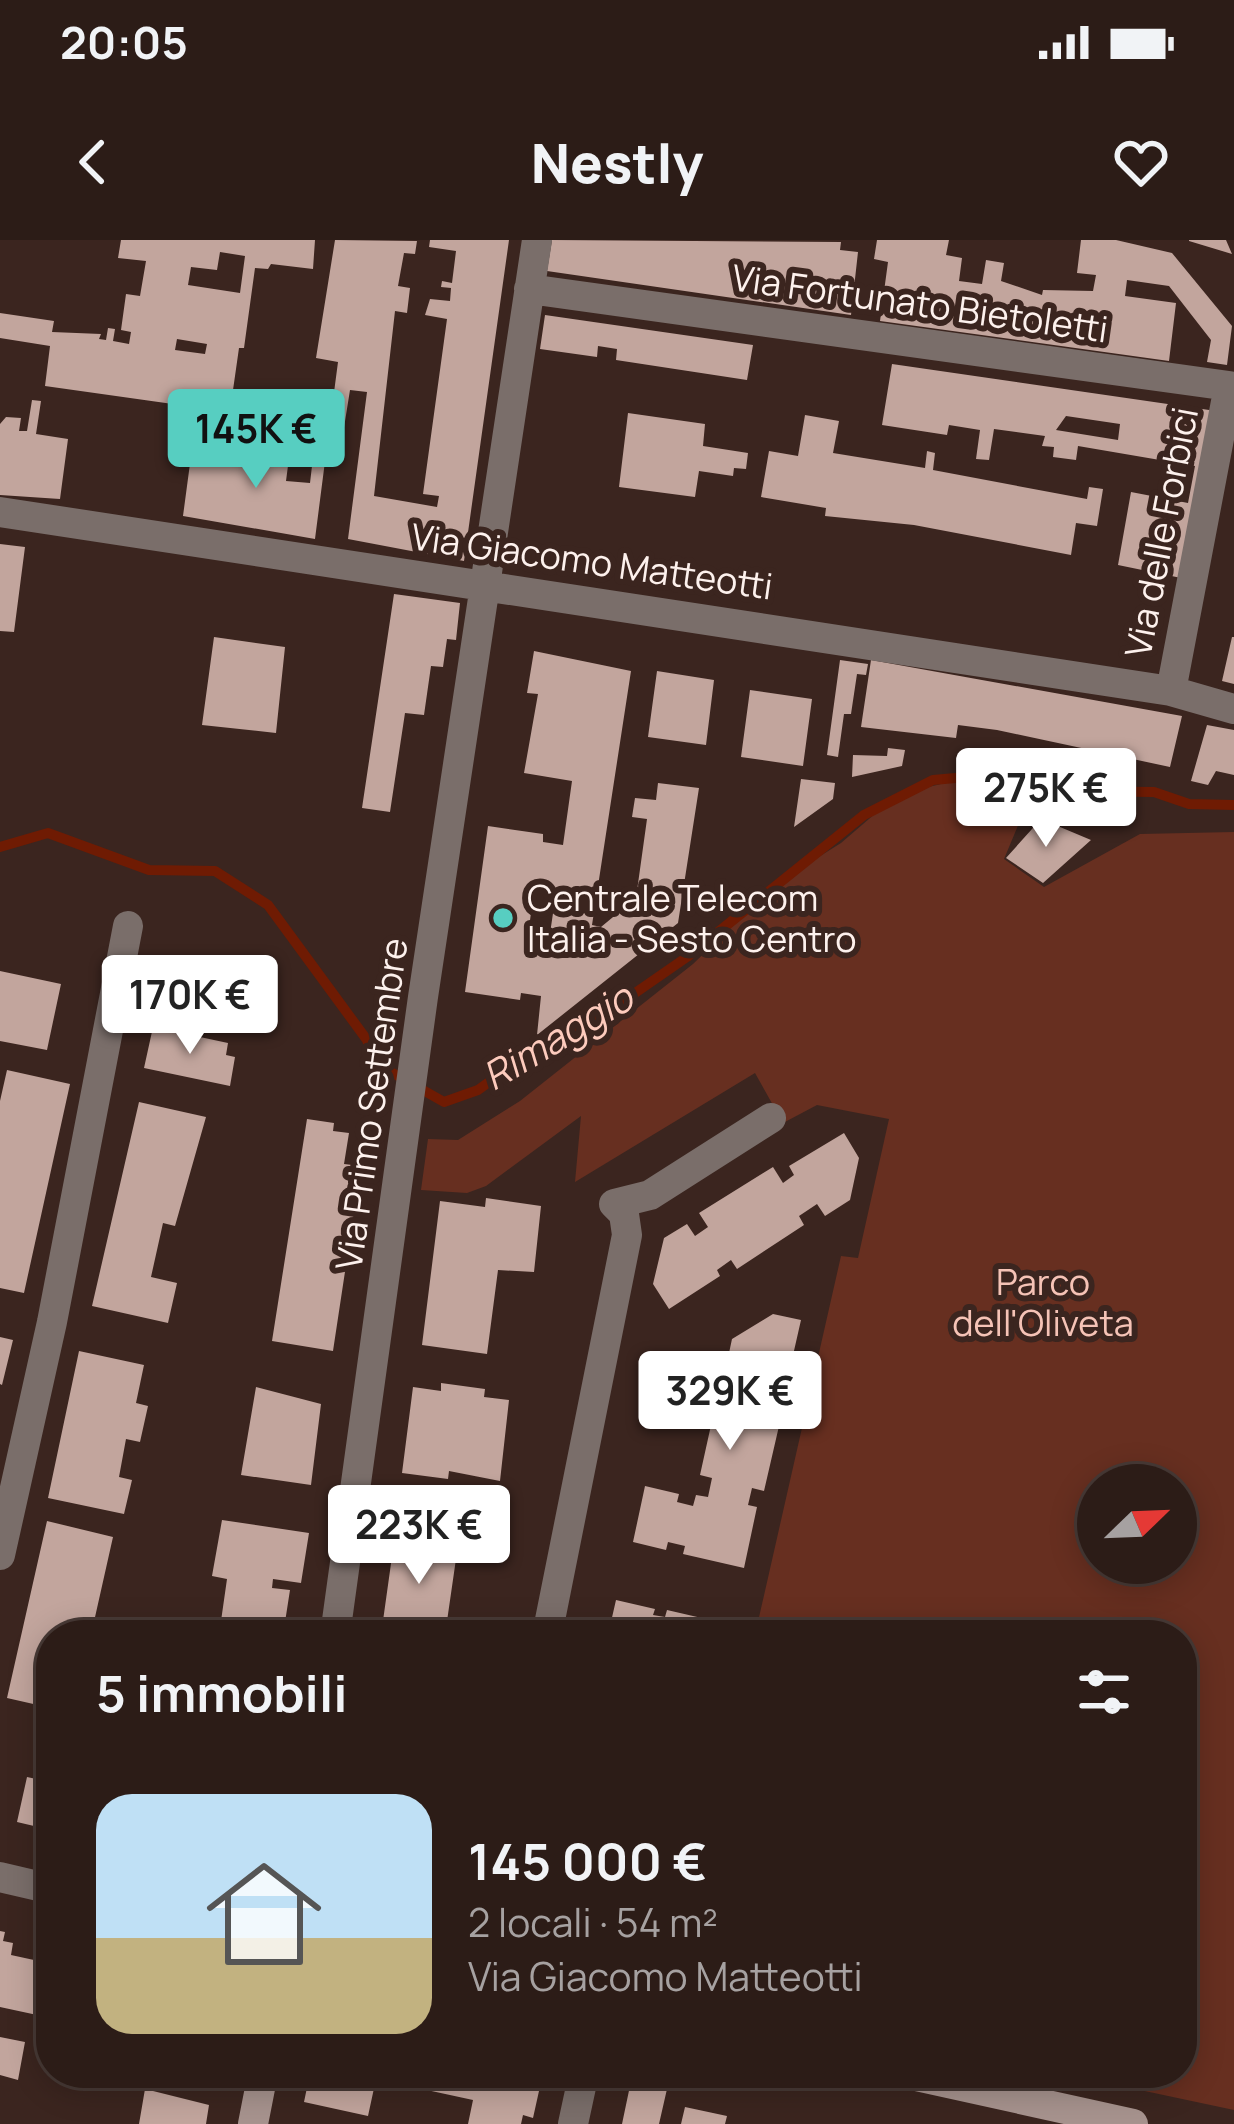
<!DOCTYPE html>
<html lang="it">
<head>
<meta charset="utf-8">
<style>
  :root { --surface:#2c1c17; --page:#382924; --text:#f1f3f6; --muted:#a6a1a1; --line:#483a36; --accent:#57cec1 }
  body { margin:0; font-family:Manrope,sans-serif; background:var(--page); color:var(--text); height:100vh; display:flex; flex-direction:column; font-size:45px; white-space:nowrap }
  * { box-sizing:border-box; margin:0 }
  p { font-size:39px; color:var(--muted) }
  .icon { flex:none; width:66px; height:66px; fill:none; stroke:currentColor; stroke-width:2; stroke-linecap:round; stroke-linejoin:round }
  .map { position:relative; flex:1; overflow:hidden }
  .details { position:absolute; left:36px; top:1380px; width:1161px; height:468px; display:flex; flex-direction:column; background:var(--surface); border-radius:48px; box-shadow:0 6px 30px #0003,0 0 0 3px var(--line) }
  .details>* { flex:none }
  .needle { width:78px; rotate:67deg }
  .controls { position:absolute; left:1077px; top:1224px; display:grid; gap:24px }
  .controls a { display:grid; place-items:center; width:120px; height:120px; border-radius:50%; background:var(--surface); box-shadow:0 6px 30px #0003,0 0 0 3px var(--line); font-size:60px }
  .price { position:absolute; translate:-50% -102px; padding:0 27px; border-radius:12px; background:#fff; color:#222; font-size:39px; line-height:78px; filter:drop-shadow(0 3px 6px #0008) }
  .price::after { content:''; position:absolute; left:50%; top:72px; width:36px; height:27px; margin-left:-18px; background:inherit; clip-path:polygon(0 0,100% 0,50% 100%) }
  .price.active { background:var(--accent); color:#111 }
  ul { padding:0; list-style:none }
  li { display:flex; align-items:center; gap:36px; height:300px; padding:0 60px }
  li span { display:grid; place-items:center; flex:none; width:336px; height:240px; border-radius:36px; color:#555 }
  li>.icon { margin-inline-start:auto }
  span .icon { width:144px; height:144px; fill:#fffc; stroke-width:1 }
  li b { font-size:51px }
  h2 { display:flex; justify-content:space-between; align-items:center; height:144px; padding:0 60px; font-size:51px }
  .status { display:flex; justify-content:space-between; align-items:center; height:84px; padding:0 60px; background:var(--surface); direction:ltr }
  .status svg { height:33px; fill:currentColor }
  header { display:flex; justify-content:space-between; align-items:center; height:156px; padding:0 60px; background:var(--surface); font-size:54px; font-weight:800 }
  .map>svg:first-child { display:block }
</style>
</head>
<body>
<div class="status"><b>20:05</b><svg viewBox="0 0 49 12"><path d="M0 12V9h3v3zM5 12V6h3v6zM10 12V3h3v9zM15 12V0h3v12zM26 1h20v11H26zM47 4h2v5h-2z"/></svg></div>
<header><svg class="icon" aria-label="back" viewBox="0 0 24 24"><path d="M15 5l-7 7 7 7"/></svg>Nestly<svg class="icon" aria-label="heart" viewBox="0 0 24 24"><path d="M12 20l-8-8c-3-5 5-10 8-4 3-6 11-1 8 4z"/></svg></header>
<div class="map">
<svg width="1234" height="1884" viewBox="0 0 1234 1884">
  <rect width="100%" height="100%" fill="#3b251f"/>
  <path fill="#672f20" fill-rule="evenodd" d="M963,539L1034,547L1004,619L1044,647L1140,594L1234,592V1870L1060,1833H1182V1395H755L841,1016L858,1018L889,879L817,865L783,883L755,833L575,942L581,876L486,946L467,953L421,950L428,899L458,900L520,861L693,724L777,643L841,603L898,554ZM1098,1245H1176V1323H1098Z"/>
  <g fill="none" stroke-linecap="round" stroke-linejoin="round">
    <path stroke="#6f1b03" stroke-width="10" d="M0,607L48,593L149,630L215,631L268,665L367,800L375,823L444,862L478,850L554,795L612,769L687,717L864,575L933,540L989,535L1049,551L1154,552L1189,564L1234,565"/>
  </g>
  <path fill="#c2a59d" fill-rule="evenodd" d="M121,0H315L313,29L271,24L268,29L255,28L244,108H239L232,157L282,165L280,179L45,146L50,106L0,98V73L54,81L52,92L101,94L99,99L106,100L108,88L115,89L113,101L129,104L131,92L121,90L126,54L140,56L146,21L118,18ZM220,12L245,16L240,53L188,45L191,27L217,30ZM177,99L207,104L205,114L175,110Z
    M335,0L417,1L415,14L404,13L398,46L410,48L407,73L395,71L374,256L437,267L439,256L423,254L447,79L425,75L430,59L450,61L451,48L441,47L442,41L452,43L456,11L429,7L430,0H509L464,321L348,299L367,152L350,150L342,200L328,198L338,122L316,118Z
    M552,0L841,2L840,10L858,12L851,75L547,31Z
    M877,0H949L946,15L962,18L959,41L982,44L986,20L1004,23L1001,41L1042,55L1043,50L1093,51L1096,35L1077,33L1081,0H1116L1172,13L1232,86L1227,125L1207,122L1211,100L1169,46L1127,40L1125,56L1176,63L1169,121L880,81L888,22L874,19Z
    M1189,0H1226L1232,14L1189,1Z
    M545,75L753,105L747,140L616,120L617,109L598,106L597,117L540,109Z
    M892,124L1216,171L1186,339L1118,325L1131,252L1188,263L1195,226L1078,206L1076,220L1053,217L1054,207L1042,206L1045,196L994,189L989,220L976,219L980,190L949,185L947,195L882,185ZM1066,176L1120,184L1118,200L1056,190Z
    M32,160L41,161L36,194L68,199L60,259L0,255V184L6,177L21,178L19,191H27Z
    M628,173L705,184L703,206L748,213L746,229L734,228L733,236L699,231L695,257L619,247Z
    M805,175L839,181L833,213L925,228L927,211L935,213L933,230L1087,259L1089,247L1103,249L1097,286L1076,283L1071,315L914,285L825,276L826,268L761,257L769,211L798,216Z
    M215,191L228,193L224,225L253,228L257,208L274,210V217L289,218L286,241L310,243L314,209L303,208L304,195L328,198L315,299L183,276L191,216L212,219Z
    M0,304L25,307L14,392L0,391Z
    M394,354L460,363L456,400L447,399L443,427L431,426L424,475L405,473L390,572L362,568Z
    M214,397L285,407L276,493L202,485Z
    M1232,397H1234V444L1222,441Z
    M534,411L631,431L592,685L601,687L636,658L647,579L632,577L635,558L656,560L658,543L699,548L678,683L537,795L541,756L521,753L520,760L465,752L488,586L543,594V602L563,605L572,541L524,533L538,454L527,453ZM534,650L556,653L548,707L527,703Z
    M840,420L868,424L866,435L857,434L851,474H844L838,517L827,515Z
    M871,420L1182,476L1170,527L997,490L958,485L956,498L861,487Z
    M657,431L714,440L706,505L648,497Z
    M750,450L812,459L803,526L741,517Z
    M1207,485L1234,490V535L1216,531L1208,545L1191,541Z
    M888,508L905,510L902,526L852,537L853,515L887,516Z
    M801,539L835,543L833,559L794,587Z
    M1041,579L1091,600L1043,643L1006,618Z
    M0,731L61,744L47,810L0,801Z
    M153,787L228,803L226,815L235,817L230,846L144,828Z
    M7,830L70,844L24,1053L0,1048V861Z
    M139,862L206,877L175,986L163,983L151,1037L177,1043L168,1083L92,1066Z
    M307,879L334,883L333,891L349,893L344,924L361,926L333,1111L272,1101Z
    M844,893L859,918L850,960L825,976L817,964L799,976L804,985L737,1029L731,1020L717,1030L720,1036L669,1069L653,1044L664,998L687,984L695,996L708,987L699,973L773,927L783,943L794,935L789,926Z
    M486,958L541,966L534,1032L498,1030L487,1114L422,1105L440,961L485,967Z
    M773,1074L801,1080L786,1146L777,1145L775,1157L785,1160L764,1251L752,1248L748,1265L757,1267L744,1328L683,1314L685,1306L668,1302L666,1310L633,1302L645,1246L679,1254L677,1262L693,1266L696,1255L708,1257L712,1238L700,1235L719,1149L730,1152L735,1130L726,1127L732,1099Z
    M0,1097L13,1100L2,1145L0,1144Z
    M79,1111L144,1125L136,1163L148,1166L140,1202L126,1199L119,1237L132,1240L124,1274L48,1258Z
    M441,1143L485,1149L484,1157L509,1160L500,1241L449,1231L448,1239L402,1233L413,1147L441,1151Z
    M256,1147L321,1164L311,1245L241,1235Z
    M222,1280L309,1293L301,1343L273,1339L272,1348L290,1350L283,1395H219L227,1339L212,1336Z
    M47,1281L113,1297L91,1395H51V1468L7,1458Z
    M395,1295L458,1305L445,1395H381Z
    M616,1360L655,1369L653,1375L665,1377L667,1370L732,1385L729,1395H608Z
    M46,1514L51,1515V1590L17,1582L27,1537L41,1540Z
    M0,1691L5,1692L3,1701L13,1703L11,1715L34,1720L39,1697L51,1700V1778L0,1767Z
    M0,1797L25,1802L18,1840L0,1835Z
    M310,1833H543L533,1878L523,1875L521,1884H468L473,1860L376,1839L368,1876L304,1862Z
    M631,1841L667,1849L659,1884H622Z
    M145,1849L209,1865L206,1884H139Z
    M685,1867L727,1876L725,1884H681Z"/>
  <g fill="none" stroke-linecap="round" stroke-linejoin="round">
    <path stroke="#7a6e6a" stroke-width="30" d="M529,49L1229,146L1171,451
      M0,272L1171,451L1234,469
      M0,1315L52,1082L128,686
      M335,1395L423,757L537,0
      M547,1395L627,995L624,974L614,964L650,955L771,878
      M0,1637L51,1649
      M573,1884L584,1833"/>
    <path stroke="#a7938e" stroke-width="30" d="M903,1833L1133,1884
      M253,1884L263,1833"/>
  </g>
  <circle fill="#57cec1" stroke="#3b251f" stroke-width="4.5" cx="503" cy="678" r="12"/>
  <g text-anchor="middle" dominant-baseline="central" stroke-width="12" stroke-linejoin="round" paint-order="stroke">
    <g font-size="36" fill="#fdf1ed" stroke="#3b251f">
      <text transform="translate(920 63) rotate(8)">Via Fortunato Bietoletti</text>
      <text transform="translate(1161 292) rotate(-79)">Via delle Forbici</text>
      <text transform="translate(592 321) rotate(8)">Via Giacomo Matteotti</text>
      <text transform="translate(371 864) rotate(-82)">Via Primo Settembre</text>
    </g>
    <g font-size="36" fill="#fdf1ed" stroke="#3b251f" text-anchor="start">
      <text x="527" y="657">Centrale Telecom<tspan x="527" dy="41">Italia - Sesto Centro</tspan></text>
    </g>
    <g font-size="36" fill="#f5c3b6" stroke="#3b251f">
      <text x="1043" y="1041">Parco<tspan x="1043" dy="41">dell'Oliveta</tspan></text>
    </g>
    <g font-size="39" font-style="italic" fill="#fdcbbd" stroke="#3b251f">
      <text transform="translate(557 796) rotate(-31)">Rimaggio</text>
    </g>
  </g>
</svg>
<div class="controls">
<a><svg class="needle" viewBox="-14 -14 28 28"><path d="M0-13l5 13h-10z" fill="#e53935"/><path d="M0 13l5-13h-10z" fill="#a6a1a1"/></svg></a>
</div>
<b class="price active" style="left:256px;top:251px">145K €</b>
<b class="price" style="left:1046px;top:610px">275K €</b>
<b class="price" style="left:190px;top:817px">170K €</b>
<b class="price" style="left:730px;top:1213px">329K €</b>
<b class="price" style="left:419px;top:1347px">223K €</b>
<section class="details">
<h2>5 immobili<svg class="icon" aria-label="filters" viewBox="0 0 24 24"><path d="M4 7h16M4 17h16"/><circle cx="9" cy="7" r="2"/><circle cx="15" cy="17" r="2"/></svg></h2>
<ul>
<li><span style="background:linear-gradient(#bfe0f5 60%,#c2b280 0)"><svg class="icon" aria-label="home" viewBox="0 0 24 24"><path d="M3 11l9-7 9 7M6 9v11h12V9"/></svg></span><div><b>145 000 €</b><p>2 locali · 54 m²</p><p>Via Giacomo Matteotti</p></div></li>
</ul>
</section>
</div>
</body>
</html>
